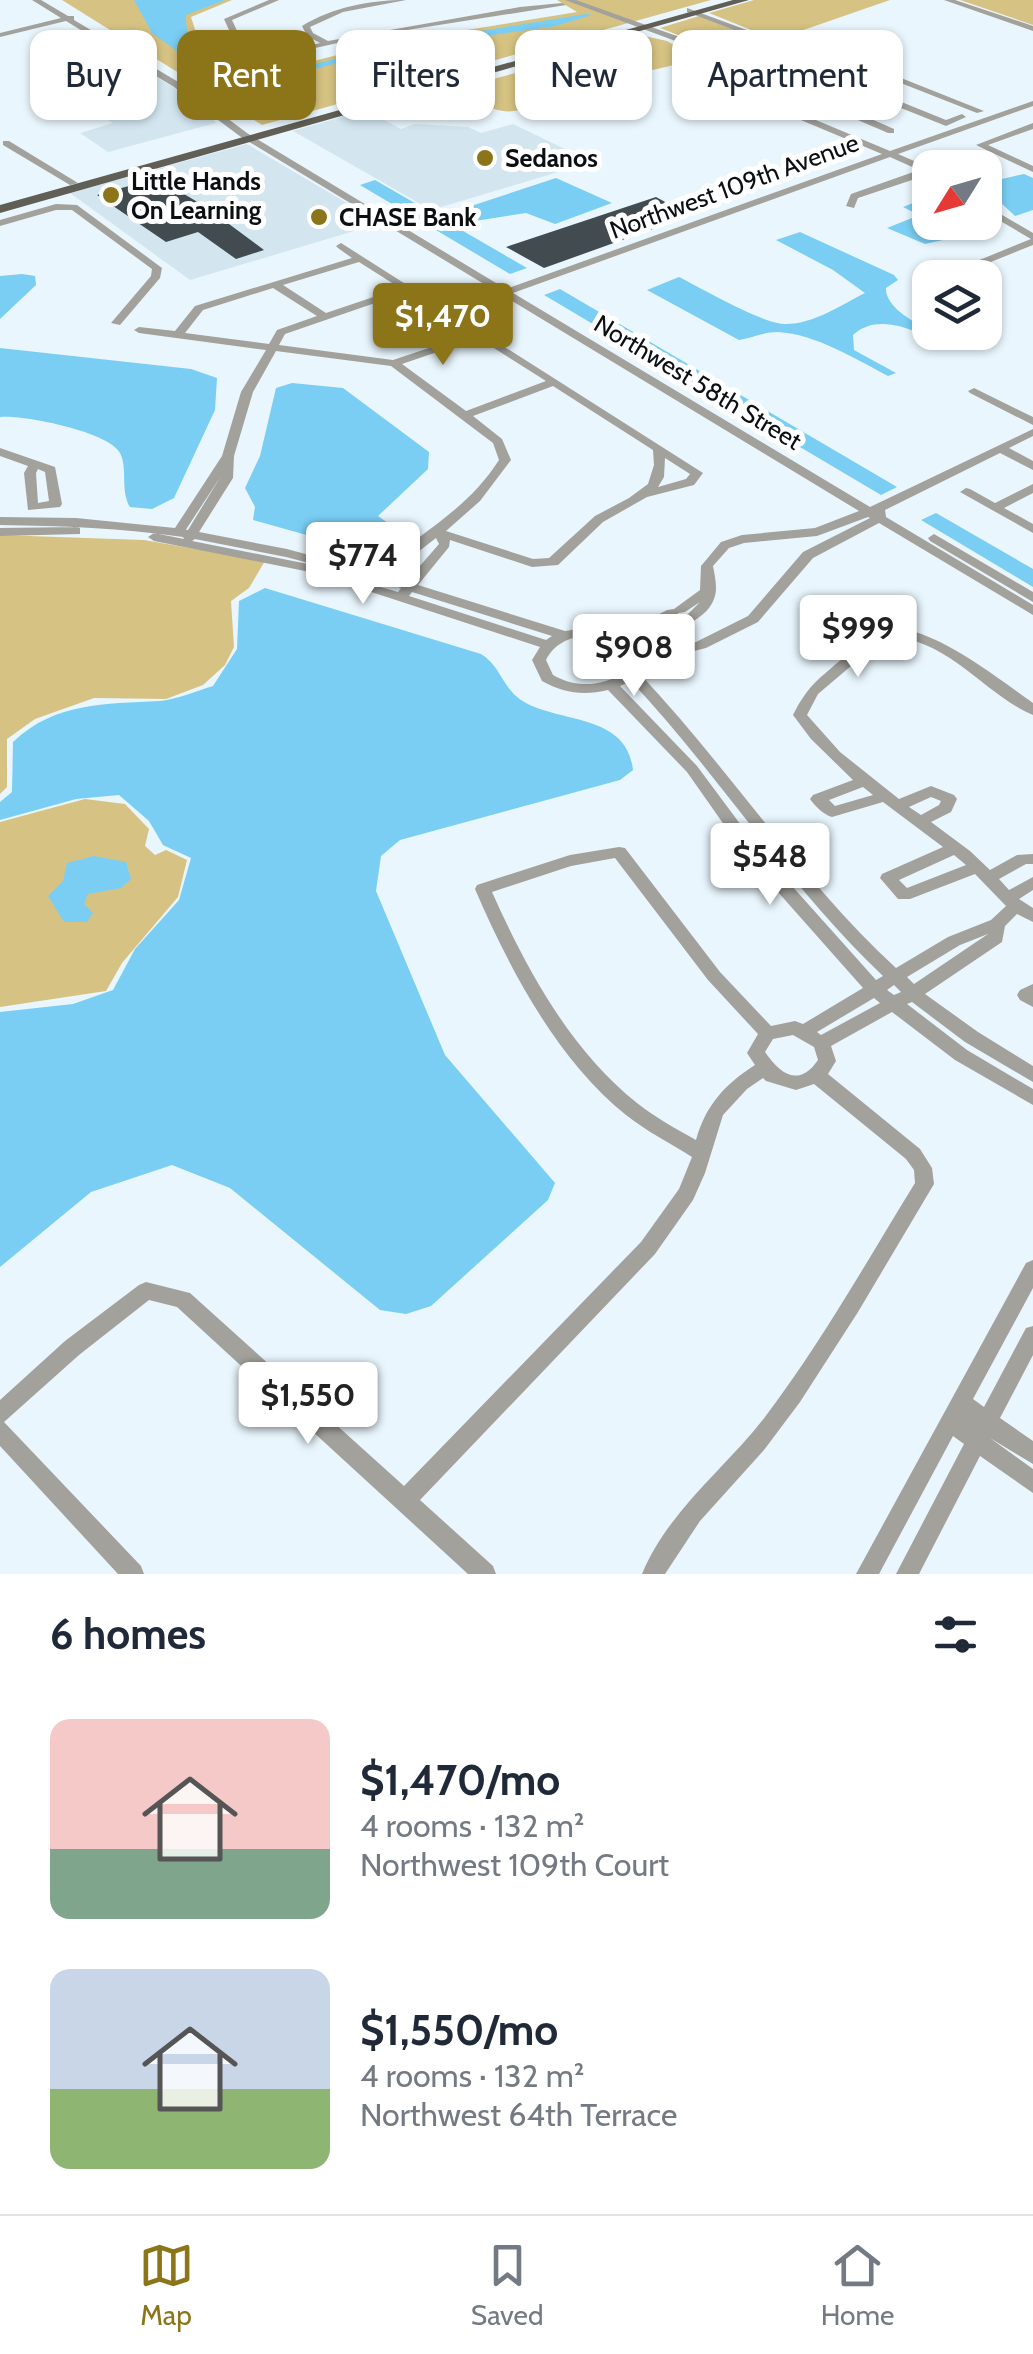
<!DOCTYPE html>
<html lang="en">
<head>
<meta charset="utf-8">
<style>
  :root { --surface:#fff; --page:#f2f2f3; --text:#1f2937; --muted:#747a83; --line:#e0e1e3; --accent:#8c7418 }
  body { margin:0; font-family:Cabin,sans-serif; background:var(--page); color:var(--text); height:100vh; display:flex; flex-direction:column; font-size:38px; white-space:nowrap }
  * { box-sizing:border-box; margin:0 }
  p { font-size:32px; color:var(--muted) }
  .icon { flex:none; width:55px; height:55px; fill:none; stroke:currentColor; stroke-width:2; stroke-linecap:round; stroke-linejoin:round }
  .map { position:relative; height:1574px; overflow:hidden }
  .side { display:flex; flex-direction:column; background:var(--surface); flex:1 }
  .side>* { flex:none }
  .banner { position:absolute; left:30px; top:30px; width:975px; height:90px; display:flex; gap:20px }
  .needle { width:65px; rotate:233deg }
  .tools { position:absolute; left:912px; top:150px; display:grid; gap:20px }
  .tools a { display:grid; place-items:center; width:90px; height:90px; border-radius:20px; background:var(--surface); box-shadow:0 2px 8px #0004; font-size:50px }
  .price { position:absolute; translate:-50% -85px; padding:0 22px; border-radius:10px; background:#fff; color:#222; font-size:32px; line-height:65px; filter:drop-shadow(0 2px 5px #0008) }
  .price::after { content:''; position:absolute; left:50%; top:60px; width:30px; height:22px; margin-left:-15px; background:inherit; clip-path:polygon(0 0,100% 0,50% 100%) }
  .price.current { background:var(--accent); color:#fff }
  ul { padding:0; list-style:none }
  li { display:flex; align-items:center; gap:30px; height:250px; padding:0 50px }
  li span { display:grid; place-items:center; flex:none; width:280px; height:200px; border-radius:20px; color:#555 }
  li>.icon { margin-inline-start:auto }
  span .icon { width:120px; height:120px; fill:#fffc; stroke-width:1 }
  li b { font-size:42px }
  h2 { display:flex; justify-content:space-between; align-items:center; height:120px; padding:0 50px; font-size:42px }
  .tag { padding:0 35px; border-radius:20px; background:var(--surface); box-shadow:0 2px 8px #0004; font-size:35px; line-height:90px }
  .tag.current { background:var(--accent); color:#fff }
  .tab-bar { display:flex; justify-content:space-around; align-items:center; height:140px; border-top:2px solid var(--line); background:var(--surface); font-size:28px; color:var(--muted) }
  .tab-bar a { display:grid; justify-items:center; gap:5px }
  .tab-bar .current { color:var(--accent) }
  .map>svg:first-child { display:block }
</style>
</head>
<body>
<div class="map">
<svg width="1033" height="1574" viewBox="0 0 1033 1574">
  <rect width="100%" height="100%" fill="#e9f6fd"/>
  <path fill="#d3e6f0" d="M140,67L194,100L216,123L108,152L80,133L113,123L56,88Z
    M366,110L401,129L415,124L468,127L481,133L513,124L592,162L431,210L293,131Z
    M247,144L381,223L190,280L70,193Z"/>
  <path fill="#d6c383" d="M62,0H232L191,17L201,48L220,65L279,70L380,44L577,12L557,0H711L262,125Z
    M754,0H890L789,35L756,32L709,13Z
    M960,0H1033V25Z
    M699,16L743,33L747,36L743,43L749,46L727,54L660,28Z
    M640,35L667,41L698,59C636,73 611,88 558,61V57Z
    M519,72L543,83L528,91L531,106C500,120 485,104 457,89Z
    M0,535L144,540L265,561L249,588L231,601L234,647L225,665L203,685L166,699L94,698L35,719L7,739V787L0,794Z
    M85,799L125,804L149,829L145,846L155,855L166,850L187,860L178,897L122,963L106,991L0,1007V822Z"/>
  <path fill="#7acef3" d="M134,0H225L186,15C184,52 214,68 245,74L222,80L202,75L199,67L152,33Z
    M586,14L592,15L555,26L383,51L292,75L281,84L295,101L291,115L272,83L280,73L381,47Z
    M1024,174L1033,178V210L1015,216L985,188V176L1002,179Z
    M556,178L612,203L555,224L526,213L475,221L462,209Z
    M375,180L527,268L510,274L360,185Z
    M930,196V222L954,223L970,234L925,244L887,228L912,218L913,212L903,207Z
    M800,232L894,275L898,280L886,288C885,315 940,333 960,346L953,349C924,336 882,309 853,335L854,350L896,373L888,376C856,359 815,334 778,332C764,332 751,338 739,340L647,290L679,277C703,289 762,324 786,324C814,324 841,305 865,293L833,270L776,240Z
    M22,274L35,276L36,285L0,319V276Z
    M560,289L897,487L881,495L544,295Z
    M0,348L191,369L217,378L215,410L174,498L152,509L130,507C120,491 128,468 120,453C110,432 22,414 0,417Z
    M292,383L343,388L429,452L428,469L378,516L398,530L374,550H360L253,520L255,507L245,488L260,456L276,388Z
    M936,513L1033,569V587L921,520Z
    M265,588L481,654C500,665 502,687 521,700C557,724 627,712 633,770L620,780L400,840L381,856L376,891L445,1055L555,1183L548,1200L431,1306L406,1314L380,1310L230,1188L172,1165L91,1192L0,1267V1012L73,1004L113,990L135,949L179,900L191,858L163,845L149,821L119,795L76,799L0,820V802L12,792L13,742C55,702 105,704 160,701C178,699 196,691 213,686L237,649L239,601Z
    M94,856L126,862L131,879L121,888L88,894L84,904L93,913L87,922H64L48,896L63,881L67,863Z"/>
  <path fill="#414b50" d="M107,87L121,96L133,103L106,111L78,94Z
    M157,178L206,207L264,250L236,259L198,232L166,242L97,195Z
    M656,197L678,209L651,219L664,225L544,268L506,247Z"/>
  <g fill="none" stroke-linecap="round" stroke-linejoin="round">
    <path fill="#a3a19c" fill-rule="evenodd" d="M32,0H41L68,16H74V20L180,83L247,133L506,289L882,154L753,100L735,104V100L779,86L754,75L705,89V85L712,83L689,74V70L719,81L747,72L697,49L565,0H576L713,49L894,129V133H888L786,89L761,97L890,151L1033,101V106L898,154L928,167L972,154L976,157L945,168H930V174L858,198L854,208L846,206L851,194L919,170L890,157L513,293L870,507L1033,429V436L1009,448L1033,461V470L1000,453L885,510L886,517L1033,605V615L879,523L813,558L758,622L706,648L642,664L639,673C729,768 800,880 896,968L948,937L991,920L1006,906L975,874L910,899H898L880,878L882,874L943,847L883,802L832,817C824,815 815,806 810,799L813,795L853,780L811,739L793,715C808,685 819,679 844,657C853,650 863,638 874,632C914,610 1001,681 1033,703V715C983,694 944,633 884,638L818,694L807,715L840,752L899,799L931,786L954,795L957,799L951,812L931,822L970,851L990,870L1017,855L1033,854V864H1026L999,879L1009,890L1033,877V890L1019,899L1033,908V922L1017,914L1005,926L1002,942L925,994L978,1032L1033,1066V1082L965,1042L912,1002L907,1004L967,1050L1033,1089V1105L955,1060L892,1012L831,1046L836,1061L828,1074L920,1149L932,1168L934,1184L858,1312L800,1402L764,1450L700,1521L665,1574H642C668,1511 724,1470 765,1417C821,1343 867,1261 915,1183L914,1170L906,1159L814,1084L796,1090L766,1081L763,1078L747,1089L723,1115L705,1173L693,1200L655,1254L420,1500L493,1566L496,1574H468L177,1307L149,1300L79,1355L4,1422L141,1566L144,1574H118L0,1446V1400L65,1341L139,1285L146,1282L190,1293L404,1486L641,1242L679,1189L692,1157C670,1143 646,1131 626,1115C557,1060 509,968 475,889L477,885L570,855L619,847L625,848L720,972L771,1026L795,1021L803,1024L863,988L746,856L687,772L608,690C584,696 563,693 542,681L532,660L540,647L310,572L154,541L148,537L154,533L184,539L183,537C122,528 62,526 0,525V517L76,518L175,528L222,456L241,392L266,350L139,333L134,330L139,327L175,331L195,306L352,258L338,248L336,246L341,243L703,473L694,485L647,497L603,522L558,565L532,567L450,540L449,547L418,585L565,631L593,627L623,633L667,610L674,609L700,590L701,566L721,542L742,535L815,528L859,511L241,137L174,87L66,21L0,37V33L61,18ZM359,262L400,288L326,313L283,285ZM273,288L317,316L277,330L269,344L185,333L203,310ZM407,292L471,334L393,360L279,345L285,334ZM478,338L546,381L466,411L402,364ZM276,351L391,366L493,443L499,460C465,513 419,532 375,573L287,549L199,532L233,478L234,456L253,392ZM553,386L653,450L654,465L648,484L629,498L595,516L549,558L533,559L446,531L480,501L511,460L502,439L473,416ZM665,458L690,474L686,479L658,487L664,477ZM221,476L188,530H186L187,528ZM868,517L870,518L803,552L748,616L696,642L645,655L639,646C661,636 706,623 714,599C718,589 715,577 713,566L729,548L744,543L817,536ZM436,538L439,544L406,582L387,576ZM195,539L286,557L369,579L366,582L313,565L192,541ZM380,582L401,588L398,592L377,586ZM412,592L552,636L546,640L409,596ZM700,602L685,617L635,638L677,616L678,613L685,612ZM585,635C604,635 620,638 631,655L626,672C602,686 578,689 553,675L546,660C554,644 568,638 585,635ZM631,681C719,775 789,887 883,976L876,980L758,848L697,766L620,686ZM863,787L873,795L835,806L829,800ZM931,797L941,801L939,805L921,815L909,807ZM954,855L966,865L907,888L899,880ZM615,858L708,980L758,1034L747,1053L755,1065C724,1085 706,1105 696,1140C676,1129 655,1117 637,1103C570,1050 526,968 492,892L571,866ZM988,934L914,984L907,977L960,945ZM894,985L901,992L894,995L887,990ZM874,998L880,1003L821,1035L817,1032ZM793,1035L814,1047L818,1060C799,1088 780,1074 765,1052L773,1039Z
      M269,0H279L232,20L245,48L266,55L320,43L307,36L302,26C333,7 370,0 406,0L343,12L310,27L313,33L328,41L520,7L562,3L566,5L369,36L266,59L239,52L224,19Z
      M944,0H955L1033,26V31Z
      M687,8L755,33L791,35L840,54L855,51V55L812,67C842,79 848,86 880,76L877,72L881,70L984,111L977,113L888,78L859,87L843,86L752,49L746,43L750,36L687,12ZM757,37L787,39L832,56L805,64L758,45L754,42Z
      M898,97L902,99L899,101L946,120L962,114L966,117L946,126L891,104L870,110L866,107Z
      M1033,123V129L988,145L1033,166V172L976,145Z
      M3,141H9L78,183L70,185L3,145Z
      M56,204L77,205L162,268L160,278L120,325L111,323L151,276L152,269L72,210H56L0,226V220Z
      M985,205L1033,233V245L976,268L972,267V263L1031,239L985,212Z
      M974,388L1033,417V425L970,393L968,391Z
      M0,448L55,467L62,504L60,507L28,510L24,473L28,466L0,456ZM38,469L45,472L49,501L38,503L36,473Z
      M1033,484V493L1004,508L1033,524V533L960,492L966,488L970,489L995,503Z
      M76,527L80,528V534L0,536V528Z
      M934,534L1033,592V602L930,541L928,538Z
      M1033,984V1007L1020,1000L1017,995L1020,990Z
      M1033,1260V1288L973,1399L984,1407L1026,1328L1033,1326V1355L1000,1418L1033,1441V1464L990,1438L1033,1469V1493L980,1456L919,1574H896L964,1444L953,1436L879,1574H856L1026,1263Z"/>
    <path fill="#605e55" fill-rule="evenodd" d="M733,0H749L0,213V205Z"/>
  </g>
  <g fill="#8c7418" stroke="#fff" stroke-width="4">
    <circle cx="485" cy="158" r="10"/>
    <circle cx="111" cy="195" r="10"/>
    <circle cx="319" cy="217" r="10"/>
  </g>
  <g text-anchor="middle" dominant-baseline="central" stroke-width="10" stroke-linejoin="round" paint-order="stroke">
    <g font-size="25" font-weight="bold" fill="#0b0f11" stroke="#fff" text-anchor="start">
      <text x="505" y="158">Sedanos</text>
      <text x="131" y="181">Little Hands<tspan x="131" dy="29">On Learning</tspan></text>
      <text x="339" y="217">CHASE Bank</text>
    </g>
    <g font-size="25" fill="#0b0f11" stroke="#fff">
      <text transform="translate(734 186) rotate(-20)">Northwest 109th Avenue</text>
      <text transform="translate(698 382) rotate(31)">Northwest 58th Street</text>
    </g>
  </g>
</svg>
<div class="tools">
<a><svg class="needle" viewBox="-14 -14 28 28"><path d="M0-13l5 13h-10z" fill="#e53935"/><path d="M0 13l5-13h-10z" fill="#747a83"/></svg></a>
<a><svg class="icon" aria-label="layers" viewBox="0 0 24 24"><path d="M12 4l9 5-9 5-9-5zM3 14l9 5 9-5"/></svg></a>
</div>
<b class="price current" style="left:443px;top:368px">$1,470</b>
<b class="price" style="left:363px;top:607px">$774</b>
<b class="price" style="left:858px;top:680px">$999</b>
<b class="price" style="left:634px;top:699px">$908</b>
<b class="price" style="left:770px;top:908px">$548</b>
<b class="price" style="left:308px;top:1447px">$1,550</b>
<div class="banner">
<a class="tag">Buy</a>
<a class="tag current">Rent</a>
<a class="tag">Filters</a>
<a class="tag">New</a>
<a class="tag">Apartment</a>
</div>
</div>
<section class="side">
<h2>6 homes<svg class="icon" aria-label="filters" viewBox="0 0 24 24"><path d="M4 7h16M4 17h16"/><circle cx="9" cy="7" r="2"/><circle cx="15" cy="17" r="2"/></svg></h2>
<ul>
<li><span style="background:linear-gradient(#f6c9c9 65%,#7fa58c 0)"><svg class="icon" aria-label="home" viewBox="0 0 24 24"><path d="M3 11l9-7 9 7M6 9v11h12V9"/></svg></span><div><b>$1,470/mo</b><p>4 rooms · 132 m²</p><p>Northwest 109th Court</p></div></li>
<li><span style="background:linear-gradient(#c9d6e8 60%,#8fb573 0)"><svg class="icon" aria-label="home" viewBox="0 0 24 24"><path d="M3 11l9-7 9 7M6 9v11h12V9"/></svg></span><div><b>$1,550/mo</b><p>4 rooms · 132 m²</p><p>Northwest 64th Terrace</p></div></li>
</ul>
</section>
<nav class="tab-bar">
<a class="current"><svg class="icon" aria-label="map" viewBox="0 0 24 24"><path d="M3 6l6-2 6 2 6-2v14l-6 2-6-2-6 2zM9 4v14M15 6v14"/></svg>Map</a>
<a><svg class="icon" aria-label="saved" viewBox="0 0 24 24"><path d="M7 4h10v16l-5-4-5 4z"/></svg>Saved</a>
<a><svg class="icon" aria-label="home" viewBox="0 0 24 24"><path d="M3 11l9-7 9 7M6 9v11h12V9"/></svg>Home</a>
</nav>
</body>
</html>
